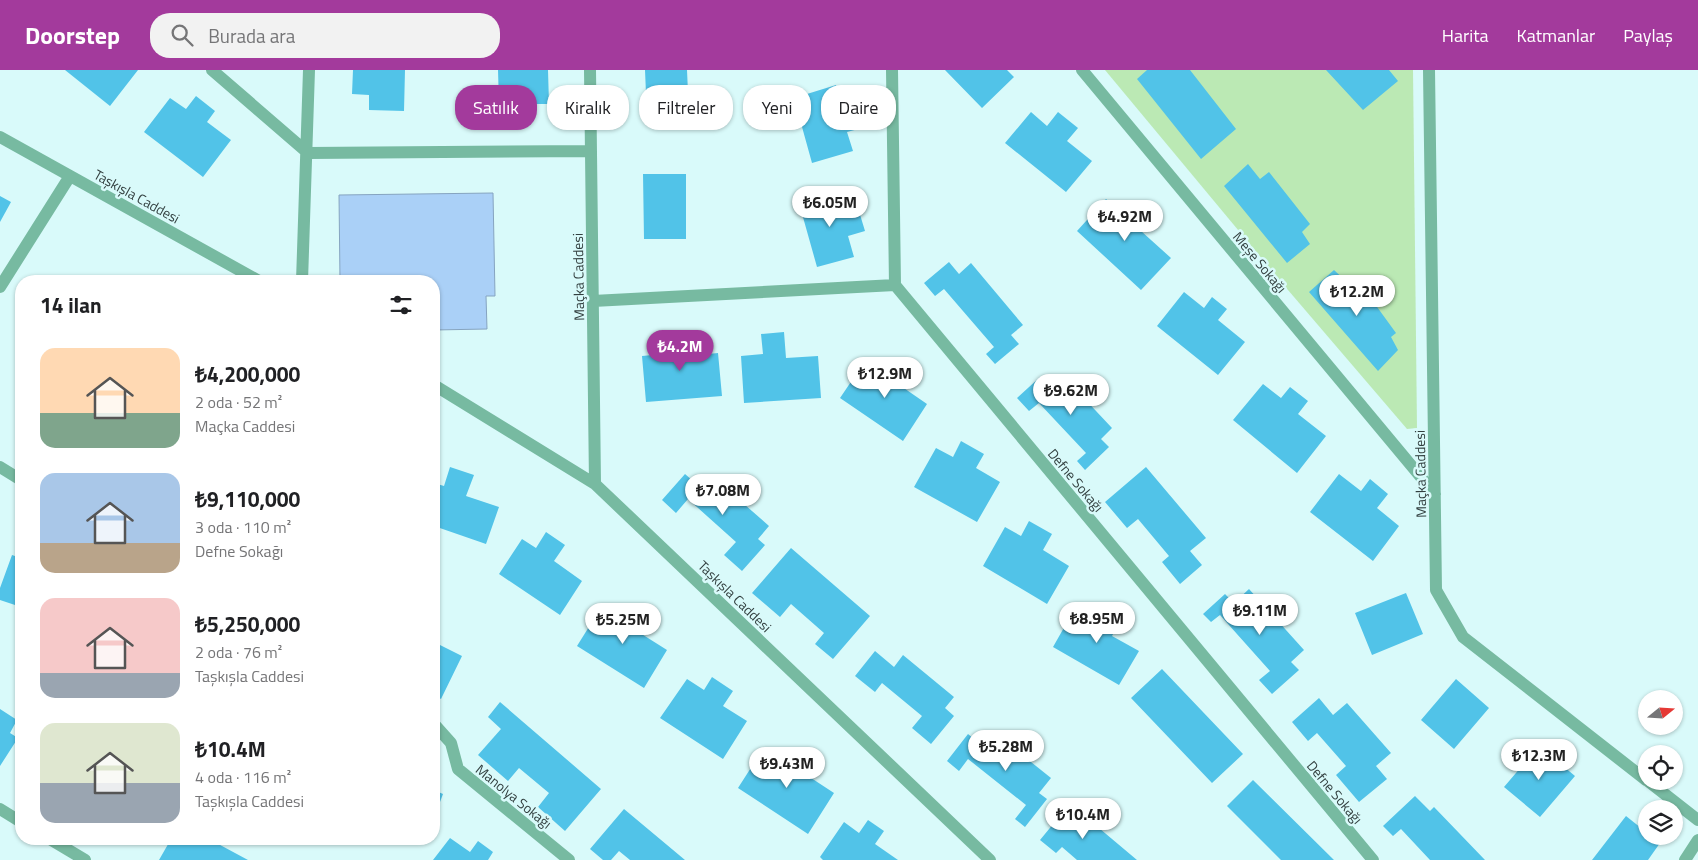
<!DOCTYPE html>
<html lang="tr">
<head>
<meta charset="utf-8">
<style>
  :root { --surface:#fff; --page:#f2f2f2; --text:#202124; --muted:#757577; --accent:#a33a9c }
  body { margin:0; font-family:"Titillium Web",sans-serif; background:var(--page); color:var(--text); height:100vh; display:flex; flex-direction:column; font-size:19px; white-space:nowrap }
  * { box-sizing:border-box; margin:0 }
  p { font-size:16px; color:var(--muted) }
  .icon { flex:none; width:28px; height:28px; fill:none; stroke:currentColor; stroke-width:2; stroke-linecap:round; stroke-linejoin:round }
  .map { position:relative; flex:1; overflow:hidden }
  .details { position:absolute; left:15px; top:205px; width:425px; height:570px; display:flex; flex-direction:column; background:var(--surface); border-radius:20px; box-shadow:0 1px 4px #0004 }
  .details>* { flex:none }
  .banner { position:absolute; left:455px; top:15px; width:475px; height:45px; display:flex; gap:10px }
  .needle { width:32px; rotate:72deg }
  .fabs { position:absolute; left:1638px; top:620px; display:grid; gap:10px }
  .fabs a { display:grid; place-items:center; width:45px; height:45px; border-radius:50%; background:var(--surface); box-shadow:0 1px 4px #0004; font-size:25px }
  .price { position:absolute; translate:-50% -42px; padding:0 11px; border-radius:18px; background:#fff; color:#222; font-size:16px; line-height:32px; filter:drop-shadow(0 1px 2px #0008) }
  .price::after { content:''; position:absolute; left:50%; top:30px; width:15px; height:11px; margin-left:-8px; background:inherit; clip-path:polygon(0 0,100% 0,50% 100%) }
  .price.active { background:var(--accent); color:#fff }
  ul { padding:0; list-style:none }
  li { display:flex; align-items:center; gap:15px; height:125px; padding:0 25px }
  li span { display:grid; place-items:center; flex:none; width:140px; height:100px; border-radius:15px; color:#555 }
  li>.icon { margin-inline-start:auto }
  span .icon { width:60px; height:60px; fill:#fffc; stroke-width:1 }
  li b { font-size:21px }
  h2 { display:flex; justify-content:space-between; align-items:center; height:60px; padding:0 25px; font-size:21px }
  .pill { padding:0 18px; border-radius:20px; background:var(--surface); box-shadow:0 1px 4px #0004; font-size:18px; line-height:45px }
  .pill.active { background:var(--accent); color:#fff }
  header { display:flex; align-items:center; gap:30px; box-sizing:border-box; height:70px; padding:0 25px; background:var(--accent); color:#fff }
  header strong { font-size:24px }
  nav { display:flex; gap:28px; margin-inline-start:auto; font-size:18px }
  .search { width:350px; height:45px; background:var(--page); display:flex; align-items:center; gap:12px; box-sizing:border-box; padding:0 18px; border-radius:20px; color:var(--muted); font-size:19px }
  .map>svg:first-child { display:block }
</style>
</head>
<body>
<header>
<strong>Doorstep</strong>
<div class="search"><svg class="icon" aria-label="search" viewBox="0 0 24 24"><circle cx="10" cy="10" r="6"/><path d="M15 15l6 6"/></svg>Burada ara</div>
<nav><a>Harita</a><a>Katmanlar</a><a>Paylaş</a></nav>
</header>
<div class="map">
<svg width="1698" height="790" viewBox="0 0 1698 790">
  <rect width="100%" height="100%" fill="#d9fafa"/>
  <path fill="#bbe9b4" d="M1105,0H1413L1417,358L1407,359L1288,220Z"/>
  <path fill="#aad0f7" stroke="#86a4c0" d="M493,123L495,226H486L487,259L434,260V211H340L339,125Z"/>
  <path fill="#51c3e8" d="M65,0H138L110,36Z
    M353,0H405L404,41L369,40V25L352,24Z
    M498,0H548L549,34H499Z
    M645,0H687L689,45L647,47Z
    M945,0H1007L1014,7L982,38Z
    M1147,0H1190L1236,59L1201,89L1137,9Z
    M1326,0H1389L1398,11L1363,40Z
    M836,15L841,35L855,32L862,58L847,62L853,81L812,93L794,28Z
    M196,26L215,41L207,52L231,70L203,107L144,62L170,28L186,39Z
    M1031,42L1047,56L1058,42L1078,58L1067,71L1092,91L1066,122L1005,73Z
    M1248,94L1260,109L1269,102L1310,154L1302,162L1310,174L1287,193L1224,116Z
    M643,104H686V169H644Z
    M837,122L843,142L858,138L865,161L848,166L854,187L817,197L799,133Z
    M0,126L11,132L0,152Z
    M1106,129L1125,146L1136,134L1152,149L1141,161L1171,188L1141,220L1077,161Z
    M949,192L959,204L971,193L1023,255L1011,265L1019,274L995,294L986,284L994,277L944,219L935,226L924,213Z
    M1334,200L1349,214L1356,208L1396,263L1391,267L1398,280L1378,301L1309,222Z
    M1184,222L1204,238L1212,227L1227,239L1218,250L1245,272L1218,305L1157,256Z
    M686,262L688,286L718,283L722,326L646,332L642,286L663,284L661,264Z
    M784,262L786,288L818,286L821,328L744,333L741,286L763,284L761,264Z
    M890,289L907,300L898,314L927,334L903,371L840,328L863,294L879,304Z
    M1040,307L1052,320L1065,308L1112,358L1101,369L1109,377L1085,400L1077,391L1086,383L1039,333L1029,341L1017,328Z
    M1263,314L1281,328L1290,317L1308,331L1298,344L1326,366L1297,403L1233,350Z
    M961,371L984,384L976,398L1000,412L977,452L914,417L936,378L953,387Z
    M450,397L474,405L466,426L499,437L486,474L434,456V413L444,416Z
    M1146,397L1206,468L1190,481L1202,495L1180,514L1162,492L1169,486L1138,449L1127,458L1105,432Z
    M685,404L700,417L711,405L769,456L758,469L765,475L742,501L724,485L736,472L688,429L676,443L662,430Z
    M1339,404L1361,421L1370,409L1388,424L1377,438L1399,456L1373,491L1310,442Z
    M1029,451L1052,464L1043,480L1069,496L1047,534L983,496L1005,457L1021,466Z
    M546,462L565,475L554,491L582,511L560,545L499,504L522,469L536,478Z
    M791,478L870,546L833,589L815,574L824,563L791,534L780,547L752,523Z
    M12,485L21,488V537L0,530V518Z
    M1249,519L1304,580L1291,592L1299,600L1272,624L1259,610L1270,601L1220,545L1211,552L1203,544L1225,524L1234,533Z
    M1406,523L1423,564L1372,585L1355,543Z
    M1101,535L1122,547L1112,566L1139,581L1119,615L1053,577L1074,540L1092,551Z
    M602,536L623,549L631,536L650,548L640,563L667,580L644,618L577,576Z
    M434,572L462,586L441,629L434,625Z
    M875,581L894,597L903,585L954,627L945,638L954,646L931,674L912,658L922,646L882,613L875,622L855,606Z
    M1162,599L1243,684L1212,713L1131,628Z
    M712,607L733,621L723,636L747,651L723,689L660,648L687,609L704,620Z
    M1456,609L1489,638L1454,679L1421,650Z
    M1319,628L1333,645L1347,633L1391,683L1376,696L1387,709L1359,732L1336,705L1346,696L1317,663L1308,671L1292,652Z
    M500,632L601,719L565,761L538,737L549,723L519,698L508,711L478,685L501,659L488,647Z
    M0,639L17,650L10,663L18,668L0,696Z
    M968,664L985,678L996,664L1051,708L1039,723L1047,729L1025,757L1015,749L1026,735L968,689L959,701L947,691Z
    M1539,676L1575,706L1540,747L1504,717Z
    M763,679L784,693L793,679L810,690L802,702L834,723L808,764L738,718Z
    M1253,710L1334,790H1281L1227,736Z
    M434,720L443,724L434,748Z
    M1415,726L1430,741L1434,737L1485,790H1430L1401,759L1393,766L1383,756Z
    M1068,736L1086,751L1079,759L1084,764L1093,753L1137,790H1077L1062,777L1056,783L1040,770Z
    M624,739L685,790H630L619,781L611,790H603L590,779Z
    M1626,746L1646,762V766H1651L1660,773L1648,790H1592Z
    M868,750L884,761L875,774L898,790H823L820,787L844,752L859,763Z
    M450,768L470,782L478,771L493,782L488,790H433Z
    M116,769H129L126,775Z
    M171,769H209L248,790H159Z"/>
  <g fill="none" stroke-linecap="round" stroke-linejoin="round">
    <path stroke="#77baa1" stroke-width="12" d="M212,0L308,83L591,81
      M590,0L595,414
      M892,0L895,215L1373,790
      M1082,0L1435,424
      M1429,0L1436,520L1463,567L1646,710
      M0,67L259,211
      M302,211L309,0
      M0,217L70,106
      M593,231L895,215
      M434,315L595,414L990,790
      M0,397L21,410
      M434,654L451,673L458,699L569,790
      M1648,711L1698,750
      M0,739L21,752
      M50,769L85,790
      M1685,790L1698,770"/>
  </g>
  <g text-anchor="middle" dominant-baseline="central" stroke-width="5" stroke-linejoin="round" paint-order="stroke">
    <g font-size="14" fill="#323f3f" stroke="#d9fafa">
      <text transform="translate(137 126) rotate(29)">Taşkışla Caddesi</text>
      <text transform="translate(1260 192) rotate(50)">Meşe Sokağı</text>
      <text transform="translate(578 207) rotate(-91)">Maçka Caddesi</text>
      <text transform="translate(1420 404) rotate(-91)">Maçka Caddesi</text>
      <text transform="translate(1076 410) rotate(50)">Defne Sokağı</text>
      <text transform="translate(735 526) rotate(44)">Taşkışla Caddesi</text>
      <text transform="translate(1335 722) rotate(50)">Defne Sokağı</text>
      <text transform="translate(514 726) rotate(39)">Manolya Sokağı</text>
    </g>
  </g>
</svg>
<div class="fabs">
<a><svg class="needle" viewBox="-14 -14 28 28"><path d="M0-13l5 13h-10z" fill="#e53935"/><path d="M0 13l5-13h-10z" fill="#757577"/></svg></a>
<a><svg class="icon" aria-label="locate" viewBox="0 0 24 24"><circle cx="12" cy="12" r="6"/><path d="M12 2v4M12 18v4M2 12h4M18 12h4"/></svg></a>
<a><svg class="icon" aria-label="layers" viewBox="0 0 24 24"><path d="M12 4l9 5-9 5-9-5zM3 14l9 5 9-5"/></svg></a>
</div>
<b class="price" style="left:830px;top:158px">₺6.05M</b>
<b class="price" style="left:1125px;top:172px">₺4.92M</b>
<b class="price" style="left:1357px;top:247px">₺12.2M</b>
<b class="price active" style="left:680px;top:302px">₺4.2M</b>
<b class="price" style="left:885px;top:329px">₺12.9M</b>
<b class="price" style="left:1071px;top:346px">₺9.62M</b>
<b class="price" style="left:723px;top:446px">₺7.08M</b>
<b class="price" style="left:1260px;top:566px">₺9.11M</b>
<b class="price" style="left:1097px;top:574px">₺8.95M</b>
<b class="price" style="left:623px;top:575px">₺5.25M</b>
<b class="price" style="left:1006px;top:702px">₺5.28M</b>
<b class="price" style="left:1539px;top:711px">₺12.3M</b>
<b class="price" style="left:787px;top:719px">₺9.43M</b>
<b class="price" style="left:1083px;top:770px">₺10.4M</b>
<div class="banner">
<a class="pill active">Satılık</a>
<a class="pill">Kiralık</a>
<a class="pill">Filtreler</a>
<a class="pill">Yeni</a>
<a class="pill">Daire</a>
</div>
<section class="details">
<h2>14 ilan<svg class="icon" aria-label="filters" viewBox="0 0 24 24"><path d="M4 7h16M4 17h16"/><circle cx="9" cy="7" r="2"/><circle cx="15" cy="17" r="2"/></svg></h2>
<ul>
<li><span style="background:linear-gradient(#ffd9b3 65%,#7fa58c 0)"><svg class="icon" aria-label="home" viewBox="0 0 24 24"><path d="M3 11l9-7 9 7M6 9v11h12V9"/></svg></span><div><b>₺4,200,000</b><p>2 oda · 52 m²</p><p>Maçka Caddesi</p></div></li>
<li><span style="background:linear-gradient(#a9c7e8 70%,#b9a48a 0)"><svg class="icon" aria-label="home" viewBox="0 0 24 24"><path d="M3 11l9-7 9 7M6 9v11h12V9"/></svg></span><div><b>₺9,110,000</b><p>3 oda · 110 m²</p><p>Defne Sokağı</p></div></li>
<li><span style="background:linear-gradient(#f6c9c9 75%,#9aa5b1 0)"><svg class="icon" aria-label="home" viewBox="0 0 24 24"><path d="M3 11l9-7 9 7M6 9v11h12V9"/></svg></span><div><b>₺5,250,000</b><p>2 oda · 76 m²</p><p>Taşkışla Caddesi</p></div></li>
<li><span style="background:linear-gradient(#dfe7d0 60%,#9aa5b1 0)"><svg class="icon" aria-label="home" viewBox="0 0 24 24"><path d="M3 11l9-7 9 7M6 9v11h12V9"/></svg></span><div><b>₺10.4M</b><p>4 oda · 116 m²</p><p>Taşkışla Caddesi</p></div></li>
</ul>
</section>
</div>
</body>
</html>
